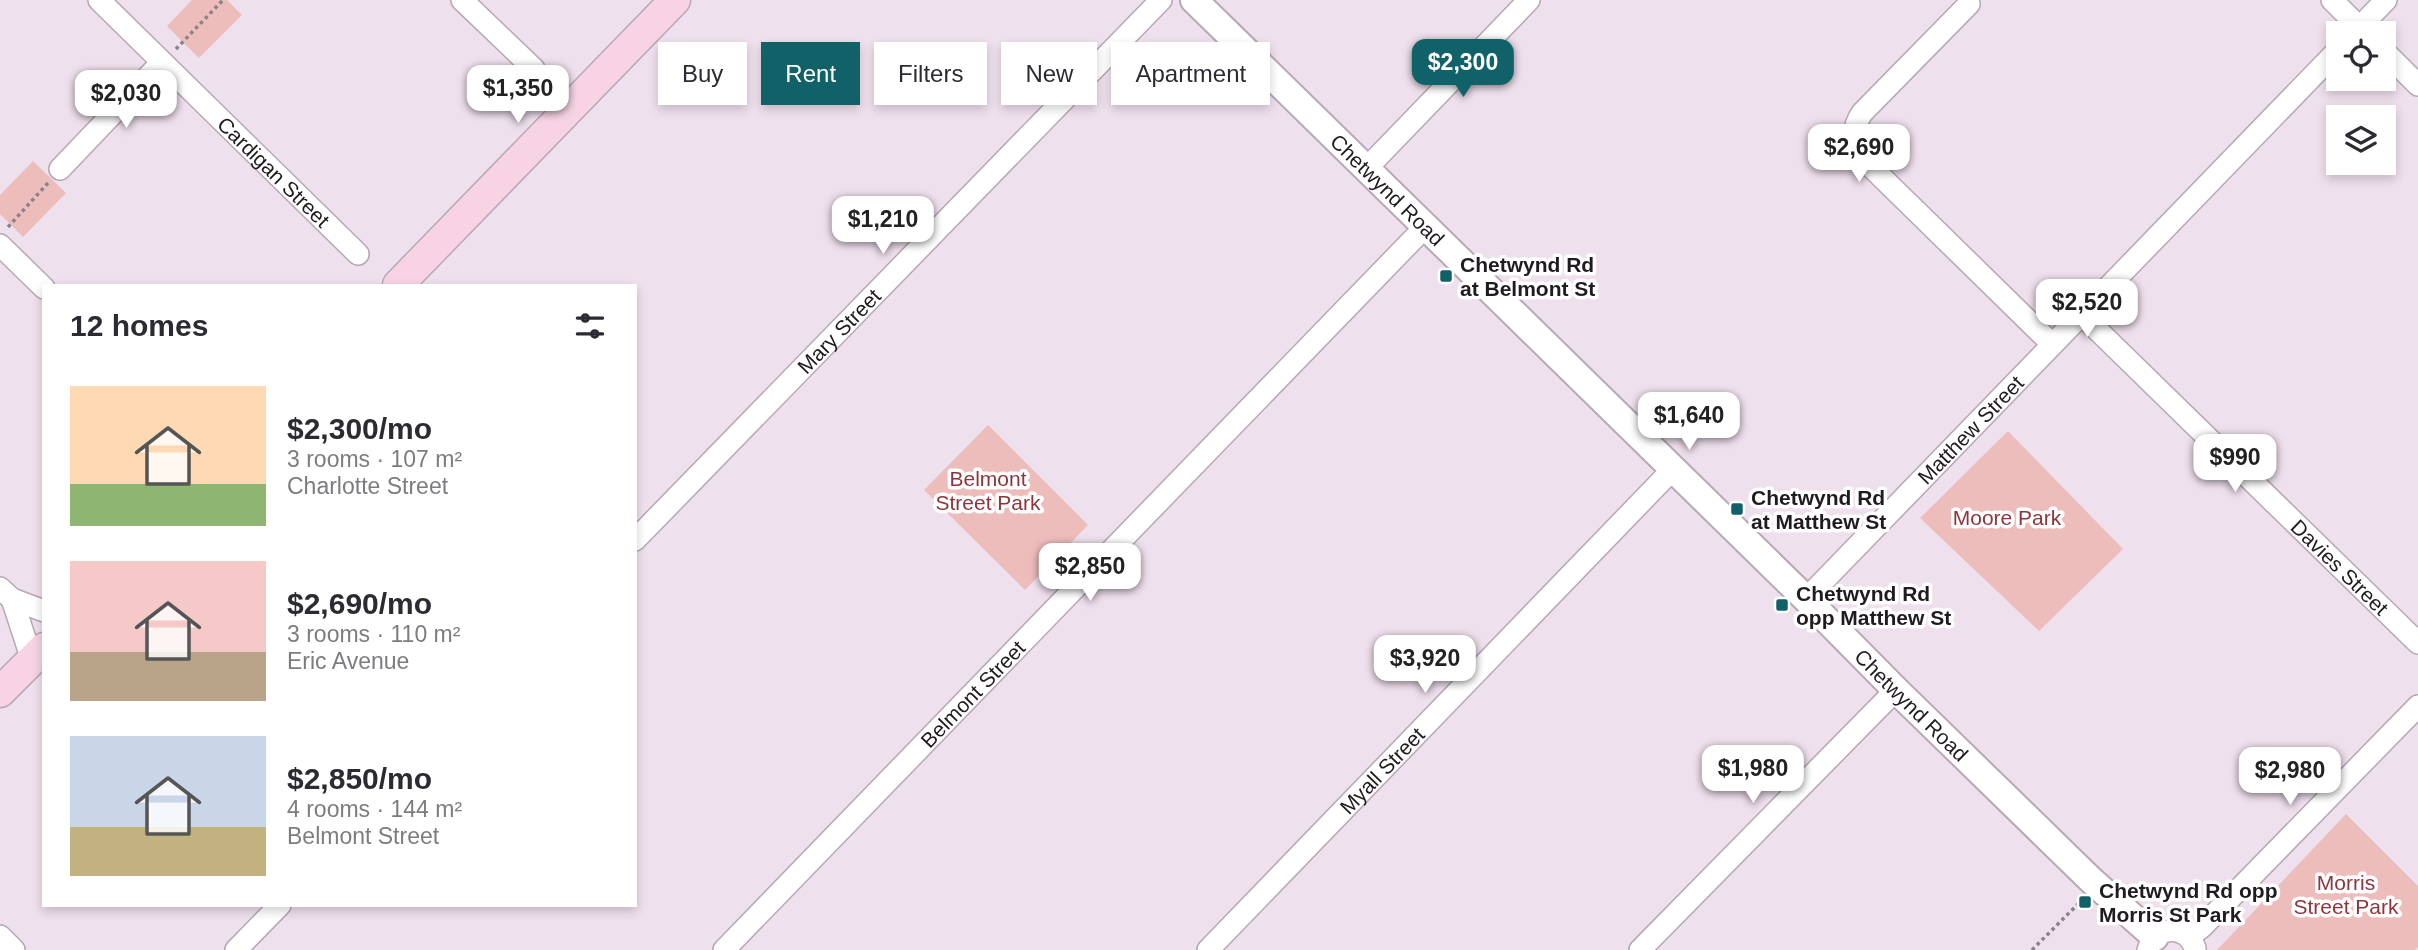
<!DOCTYPE html>
<html lang="en">
<head>
<meta charset="utf-8">
<style>
  :root { --surface:#fff; --page:#f7f7f7; --text:#2b2b33; --muted:#7c7c81; --accent:#116168 }
  body { margin:0; font-family:Arial,sans-serif; background:var(--page); color:var(--text); height:100vh; display:flex; flex-direction:column; font-size:26px; white-space:nowrap }
  * { box-sizing:border-box; margin:0 }
  p { font-size:23px; color:var(--muted) }
  .icon { flex:none; width:38px; height:38px; fill:none; stroke:currentColor; stroke-width:2; stroke-linecap:round; stroke-linejoin:round }
  .map { position:relative; flex:1; overflow:hidden }
  .drawer { position:absolute; left:42px; top:284px; width:595px; height:623px; display:flex; flex-direction:column; background:var(--surface); border-radius:0px; box-shadow:0 4px 10px #0003 }
  .drawer>* { flex:none }
  .guide { position:absolute; left:658px; top:42px; width:665px; height:63px; display:flex; gap:14px }
  .tools { position:absolute; left:2326px; top:21px; display:grid; gap:14px }
  .tools a { display:grid; place-items:center; width:70px; height:70px; border-radius:0px; background:var(--surface); box-shadow:0 4px 10px #0003; font-size:35px }
  .price { position:absolute; translate:-50% -60px; padding:0 16px; border-radius:14px; background:#fff; color:#222; font-size:23px; line-height:46px; filter:drop-shadow(0 2px 4px #0008) }
  .price::after { content:''; position:absolute; left:50%; top:42px; width:21px; height:16px; margin-left:-10px; background:inherit; clip-path:polygon(0 0,100% 0,50% 100%) }
  .price.selected { background:var(--accent); color:#fff }
  ul { padding:0; list-style:none }
  li { display:flex; align-items:center; gap:21px; height:175px; padding:0 28px }
  li span { display:grid; place-items:center; flex:none; width:196px; height:140px; border-radius:0px; color:#555 }
  li>.icon { margin-inline-start:auto }
  span .icon { width:84px; height:84px; fill:#fffc; stroke-width:1 }
  li b { font-size:30px }
  h2 { display:flex; justify-content:space-between; align-items:center; height:84px; padding:0 28px; font-size:30px }
  .chip { padding:0 24px; border-radius:0px; background:var(--surface); box-shadow:0 4px 10px #0003; font-size:24px; line-height:63px }
  .chip.selected { background:var(--accent); color:#fff }
  .map>svg:first-child { display:block }
</style>
</head>
<body>
<div class="map">
<svg width="2418" height="950" viewBox="0 0 2418 950">
  <rect width="100%" height="100%" fill="#efe0ed"/>
  <path fill="#edbdbc" d="M192,0H227L242,15L199,58L167,26Z
    M33,161L66,193L23,237L0,214V195Z
    M988,425L1088,525L1025,590L924,490Z
    M2008,431L2123,549L2039,631L1920,518Z
    M2346,814L2418,886V947L2415,950H2217Z"/>
  <g fill="none" stroke-linecap="round" stroke-linejoin="round">
    <g stroke="#b6a8b5" stroke-width="24">
      <g id="minor">
        <path id="s1" d="M99,0L358,254"/>
        <path d="M462,0L534,69"/>
        <path d="M2332,0L2365,33"/>
        <path d="M1969,4L1862,113C1852,128 1852,141 1861,157L2052,344"/>
        <path d="M2354,33L2386,0"/>
        <path d="M2384,51L2418,85"/>
        <path d="M60,169L162,62"/>
        <path d="M1366,169L1529,0"/>
        <path d="M0,245L44,288"/>
        <path id="s2" d="M2081,314L2418,643"/>
        <path id="s3" d="M635,540L1161,0"/>
        <path d="M0,588L12,599L44,611"/>
        <path d="M12,599L32,660"/>
        <path id="s4" d="M1806,599L2338,50"/>
        <path d="M0,936L14,950"/>
        <path d="M2189,937L2202,927L2418,706"/>
        <path d="M236,950L280,905"/>
        <path id="s5" d="M724,950L1426,226"/>
        <path id="s6" d="M1208,950L1673,469"/>
        <path d="M1640,950L1896,690"/>
        <path d="M2148,950C2155,925 2186,924 2195,948"/>
      </g>
    </g>
    <g stroke="#b6a8b5" stroke-width="30">
      <g id="tertiary">
        <path id="s7" d="M1194,0L1806,599L1896,690L2091,880L2155,937"/>
      </g>
    </g>
    <g stroke="#b6a8b5" stroke-width="33">
      <path id="secondary" d="M398,285L675,0
        M0,692L44,648"/>
    </g>
    <path stroke="#8c828b" stroke-width="3.5" stroke-dasharray="3.5 3.5" stroke-linecap="butt" d="M176,49L223,0
      M8,227L48,183
      M2032,950L2078,904"/>
    <use href="#minor" stroke="#fff" stroke-width="21"/>
    <use href="#tertiary" stroke="#fff" stroke-width="26"/>
    <use href="#secondary" stroke="#f7d3e3" stroke-width="30"/>
  </g>
  <g fill="#116168" stroke="#fff" stroke-width="2.5">
    <rect x="1439" y="269" width="14" height="14" rx="3.5"/>
    <rect x="1730" y="502" width="14" height="14" rx="3.5"/>
    <rect x="1775" y="598" width="14" height="14" rx="3.5"/>
    <rect x="2078" y="895" width="14" height="14" rx="3.5"/>
  </g>
  <g text-anchor="middle" dominant-baseline="central" stroke-width="7" stroke-linejoin="round" paint-order="stroke">
    <g font-size="21" fill="#201b20" stroke="#fff">
      <text stroke="none"><textPath href="#s1" startOffset="245">Cardigan Street</textPath></text>
      <text stroke="none"><textPath href="#s7" startOffset="271">Chetwynd Road</textPath></text>
      <text stroke="none"><textPath href="#s3" startOffset="292">Mary Street</textPath></text>
      <text stroke="none"><textPath href="#s4" startOffset="236">Matthew Street</textPath></text>
      <text stroke="none"><textPath href="#s2" startOffset="362">Davies Street</textPath></text>
      <text stroke="none"><textPath href="#s5" startOffset="357">Belmont Street</textPath></text>
      <text stroke="none"><textPath href="#s7" startOffset="1006">Chetwynd Road</textPath></text>
      <text stroke="none"><textPath href="#s6" startOffset="250">Myall Street</textPath></text>
    </g>
    <g font-size="21" font-weight="bold" fill="#201b20" stroke="#fff" text-anchor="start">
      <text x="1460" y="264">Chetwynd Rd<tspan x="1460" dy="24">at Belmont St</tspan></text>
      <text x="1751" y="497">Chetwynd Rd<tspan x="1751" dy="24">at Matthew St</tspan></text>
      <text x="1796" y="593">Chetwynd Rd<tspan x="1796" dy="24">opp Matthew St</tspan></text>
      <text x="2099" y="890">Chetwynd Rd opp<tspan x="2099" dy="24">Morris St Park</tspan></text>
    </g>
    <g font-size="21" fill="#8d353b" stroke="#fff">
      <text x="988" y="478">Belmont<tspan x="988" dy="24">Street Park</tspan></text>
      <text x="2007" y="517">Moore Park</text>
      <text x="2346" y="882">Morris<tspan x="2346" dy="24">Street Park</tspan></text>
    </g>
  </g>
</svg>
<div class="tools">
<a><svg class="icon" aria-label="locate" viewBox="0 0 24 24"><circle cx="12" cy="12" r="6"/><path d="M12 2v4M12 18v4M2 12h4M18 12h4"/></svg></a>
<a><svg class="icon" aria-label="layers" viewBox="0 0 24 24"><path d="M12 4l9 5-9 5-9-5zM3 14l9 5 9-5"/></svg></a>
</div>
<b class="price selected" style="left:1463px;top:99px">$2,300</b>
<b class="price" style="left:518px;top:125px">$1,350</b>
<b class="price" style="left:126px;top:130px">$2,030</b>
<b class="price" style="left:1859px;top:184px">$2,690</b>
<b class="price" style="left:883px;top:256px">$1,210</b>
<b class="price" style="left:2087px;top:339px">$2,520</b>
<b class="price" style="left:1689px;top:452px">$1,640</b>
<b class="price" style="left:2235px;top:494px">$990</b>
<b class="price" style="left:1090px;top:603px">$2,850</b>
<b class="price" style="left:1425px;top:695px">$3,920</b>
<b class="price" style="left:1753px;top:805px">$1,980</b>
<b class="price" style="left:2290px;top:807px">$2,980</b>
<div class="guide">
<a class="chip">Buy</a>
<a class="chip selected">Rent</a>
<a class="chip">Filters</a>
<a class="chip">New</a>
<a class="chip">Apartment</a>
</div>
<section class="drawer">
<h2>12 homes<svg class="icon" aria-label="filters" viewBox="0 0 24 24"><path d="M4 7h16M4 17h16"/><circle cx="9" cy="7" r="2"/><circle cx="15" cy="17" r="2"/></svg></h2>
<ul>
<li><span style="background:linear-gradient(#ffd9b3 70%,#8fb573 0)"><svg class="icon" aria-label="home" viewBox="0 0 24 24"><path d="M3 11l9-7 9 7M6 9v11h12V9"/></svg></span><div><b>$2,300/mo</b><p>3 rooms · 107 m²</p><p>Charlotte Street</p></div></li>
<li><span style="background:linear-gradient(#f6c9c9 65%,#b9a48a 0)"><svg class="icon" aria-label="home" viewBox="0 0 24 24"><path d="M3 11l9-7 9 7M6 9v11h12V9"/></svg></span><div><b>$2,690/mo</b><p>3 rooms · 110 m²</p><p>Eric Avenue</p></div></li>
<li><span style="background:linear-gradient(#c9d6e8 65%,#c2b280 0)"><svg class="icon" aria-label="home" viewBox="0 0 24 24"><path d="M3 11l9-7 9 7M6 9v11h12V9"/></svg></span><div><b>$2,850/mo</b><p>4 rooms · 144 m²</p><p>Belmont Street</p></div></li>
</ul>
</section>
</div>
</body>
</html>
